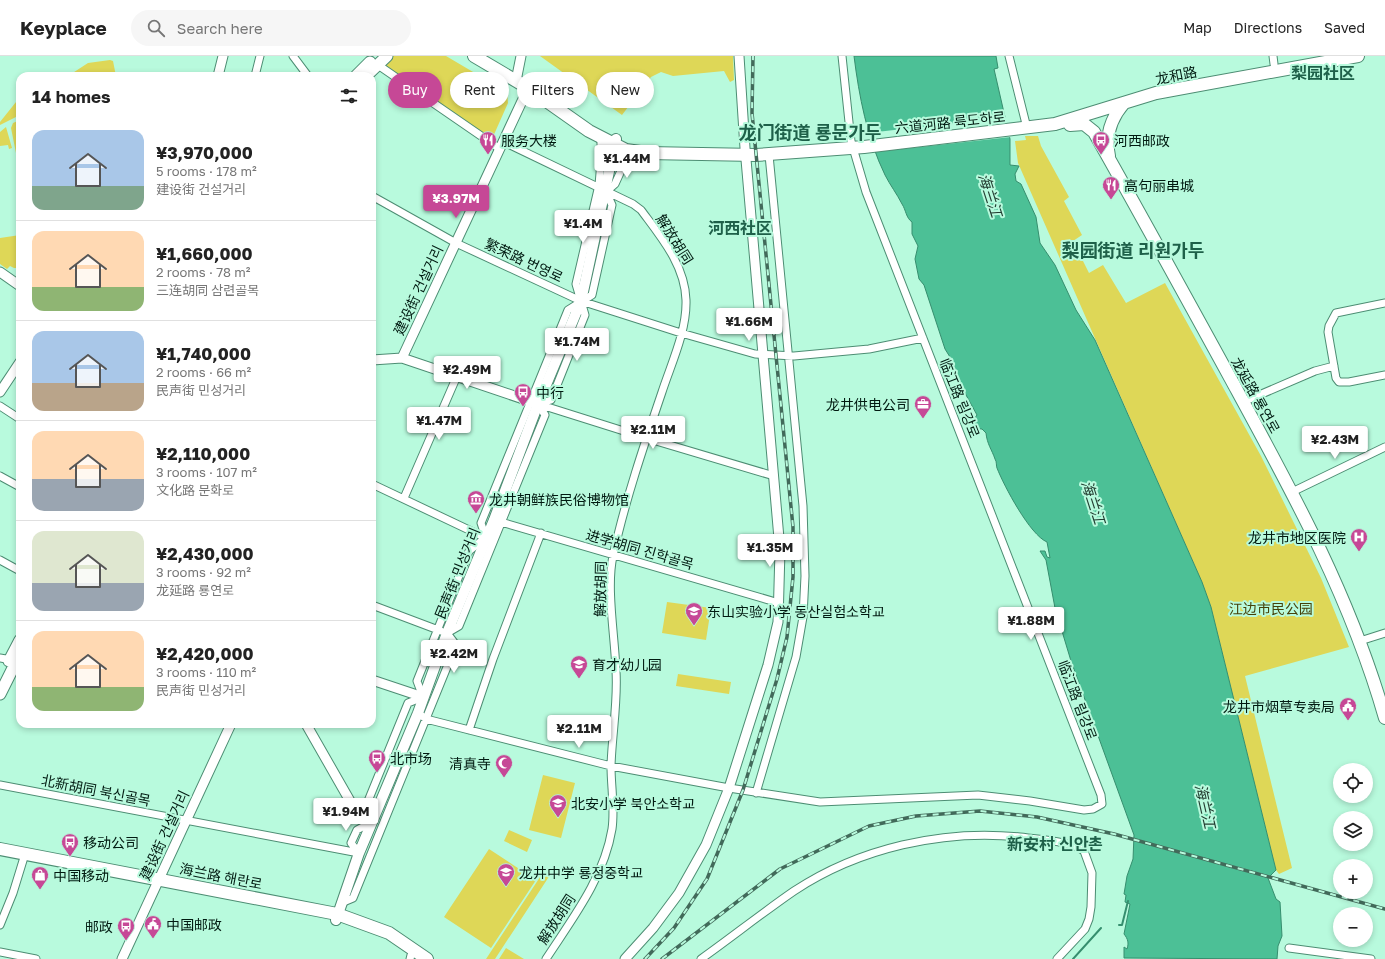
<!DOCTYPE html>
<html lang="en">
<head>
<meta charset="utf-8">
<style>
  :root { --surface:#fff; --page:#f6f6f6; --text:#222; --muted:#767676; --line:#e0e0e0; --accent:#c64896 }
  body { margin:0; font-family:"Golos Text","Noto Sans SC","Noto Sans KR",sans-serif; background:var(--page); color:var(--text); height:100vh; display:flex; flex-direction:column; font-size:15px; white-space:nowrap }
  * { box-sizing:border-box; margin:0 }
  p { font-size:13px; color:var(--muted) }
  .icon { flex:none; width:22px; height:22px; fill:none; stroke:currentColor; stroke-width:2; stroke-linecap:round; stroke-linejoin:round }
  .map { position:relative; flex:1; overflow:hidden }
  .sheet { position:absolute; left:16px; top:16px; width:360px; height:656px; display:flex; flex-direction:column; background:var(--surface); border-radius:12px; box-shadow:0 2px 6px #0003 }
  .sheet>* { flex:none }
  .top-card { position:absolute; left:388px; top:16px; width:380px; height:36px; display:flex; gap:8px }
  .fabs { position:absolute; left:1333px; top:707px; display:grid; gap:8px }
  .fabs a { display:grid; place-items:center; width:40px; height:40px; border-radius:50%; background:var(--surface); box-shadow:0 2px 6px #0003; font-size:20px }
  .price { position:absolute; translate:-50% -34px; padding:0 9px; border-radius:4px; background:#fff; color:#222; font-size:13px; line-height:26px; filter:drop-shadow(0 1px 2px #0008) }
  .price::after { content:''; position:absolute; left:50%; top:24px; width:12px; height:9px; margin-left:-6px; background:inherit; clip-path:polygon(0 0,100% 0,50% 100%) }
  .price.selected { background:var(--accent); color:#fff }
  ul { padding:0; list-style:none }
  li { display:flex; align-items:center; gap:12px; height:100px; padding:0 16px }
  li+li { border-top:1px solid var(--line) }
  li span { display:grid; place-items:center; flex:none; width:112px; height:80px; border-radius:12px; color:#555 }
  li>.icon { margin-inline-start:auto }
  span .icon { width:48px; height:48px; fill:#fffc; stroke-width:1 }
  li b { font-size:17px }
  h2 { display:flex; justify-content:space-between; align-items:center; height:48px; padding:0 16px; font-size:17px }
  .pill { padding:0 14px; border-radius:18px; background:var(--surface); box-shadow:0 2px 6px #0003; font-size:14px; line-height:36px }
  .pill.selected { background:var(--accent); color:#fff }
  header { display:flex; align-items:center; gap:24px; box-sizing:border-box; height:56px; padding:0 20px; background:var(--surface); border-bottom:1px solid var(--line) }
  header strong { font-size:19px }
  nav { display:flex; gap:22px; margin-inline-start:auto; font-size:14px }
  .search { width:280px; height:36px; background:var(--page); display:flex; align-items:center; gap:10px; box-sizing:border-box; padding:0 14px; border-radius:22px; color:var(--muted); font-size:15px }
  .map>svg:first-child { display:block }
</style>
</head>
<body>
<header>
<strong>Keyplace</strong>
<div class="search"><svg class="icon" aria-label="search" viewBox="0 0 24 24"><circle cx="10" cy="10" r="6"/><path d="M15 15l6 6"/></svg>Search here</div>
<nav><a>Map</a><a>Directions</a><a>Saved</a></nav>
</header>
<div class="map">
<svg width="1385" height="903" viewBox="0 0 1385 903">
  <rect width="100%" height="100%" fill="#b8fadd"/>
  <path fill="#ded757" d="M389,0H446L507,36L508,47L492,83L383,8Z
    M540,0H733L734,24L730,26L724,15L673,20L661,16L651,21L622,59Z
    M110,4L113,5L116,20H68L88,7Z
    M20,41V59L0,69V66Z
    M20,64V96L16,97L11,72L13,67Z
    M6,71L12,92L9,93L8,89L0,90V76Z
    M1025,80H1038L1041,90L1069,141L1064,145L1082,179L1073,185L1089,217L1103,209L1126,247L1165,227L1261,400L1321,522L1349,591L1245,620L1292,812L1279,818L1276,814L1211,551L1202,526L1018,107L1015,85L1026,84Z
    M20,179V187L18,188L19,195L17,198L19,212H14L10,210L7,213L0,208V182Z
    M667,546L711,552L706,584L662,577Z
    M678,618L731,626L729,638L676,630Z
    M543,719L575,727L561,782L529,774Z
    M509,774L532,784L527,796L504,785Z
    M489,793L536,824L491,892L444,861Z
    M544,815L550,819L495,903H486Z
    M506,892L524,903H499Z"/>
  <path fill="#4cc096" stroke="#368e6e" d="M854,0H996L998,12L994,13L1010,83V109L1019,110L1015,118L1016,125L1021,128L1036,161L1040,187L1055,209L1076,254L1095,284L1202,526L1211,551L1276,814L1268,822L1276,843L1280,846L1282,880L1278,890L1277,903L1124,902V891L1127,893C1129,887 1128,883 1124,878L1130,848L1125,846L1126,839L1124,838L1127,820L1133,803L1134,779L1071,605L1055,552L1046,504L1040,495H1045L1047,501L1050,502L1047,486C1030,479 1004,430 997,412C996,410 997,406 995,403C992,394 987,388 986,377L982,373H978L974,363L977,359L960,328L950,301L945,293L924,229L919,223L915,203L918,190L912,178V166C906,162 906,154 902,148C897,138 890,129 885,119C867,82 859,40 854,0Z"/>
  <path fill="#b8fadd" d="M1007,61L1011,81L874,96L868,77Z"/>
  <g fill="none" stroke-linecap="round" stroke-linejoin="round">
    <path stroke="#368e6e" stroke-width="2" d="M1119,869H1122L1128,845
      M1073,903L1101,872"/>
    <g stroke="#4d8d73" stroke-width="9">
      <path id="minor" d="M293,0L308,20
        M1009,0L1027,72
        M1273,0L1274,8
        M378,9L500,93
        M255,20L260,0
        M504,86L633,148L641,154C661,181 685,209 686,244C687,275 671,308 662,336C644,389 625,445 613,500C606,532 615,581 616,615C618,646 612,678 611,710C611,731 615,752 612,773C604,822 572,863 546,903
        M606,136L615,128L630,95
        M372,140L456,187L581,245L681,277L755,298L794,300L869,293L923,282
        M1385,247L1336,257L1329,270L1328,276L1336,322L1339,326H1349L1385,319
        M1250,343L1315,315L1334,310
        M538,348L551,344L585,259L576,228L599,129L601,105V82
        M538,348L646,382L774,420
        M0,350L20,363
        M0,420L20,431
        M372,428L486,482
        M1292,436L1385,391
        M404,442L457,320
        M494,464L779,547
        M486,482L481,467L568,254L592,239L612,149L606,136
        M0,504L20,515
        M372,549L441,575
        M447,577L459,570L545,359L538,348
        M1360,585L1385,577
        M0,602L12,604
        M418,657L426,663L611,710L729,732L820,746L978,739L1030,745L1084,754L1093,753L1102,748L1101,739L866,136L851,85L842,0
        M469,674L493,603L541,477
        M0,729L359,797
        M756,737L796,601L803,561L805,520L803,450L769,99
        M359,797L351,787L357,774L372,766L366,750L408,647L423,641L417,625L469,495L485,482
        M341,847L353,842L456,589L447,577
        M0,869L13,837L25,798
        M1289,892L1371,903
        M0,896L36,903
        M410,903L411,899
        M701,903C732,881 762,857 794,835C859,792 943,773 1020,781C1037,783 1070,785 1084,795L1092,817L1091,851L1089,863L1085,873L1057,903"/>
    </g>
    <g stroke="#4d8d73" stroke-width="11">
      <path id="tertiary" d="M218,20L223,0
        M516,25L521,0
        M0,216L20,230
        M402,302L530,28
        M372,304L402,302L538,348
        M0,336L20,306
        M372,624L423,641
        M306,668L354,752L358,757L372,766
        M122,903L231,668
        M625,903L653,872L679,837L706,789L729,732L768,609L778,566L780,494L745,92L739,0"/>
    </g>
    <g stroke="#4d8d73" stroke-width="12">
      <path id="secondary" d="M336,864L359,797L418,657L447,577L494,464L538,348L581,245L616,83"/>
    </g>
    <g stroke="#4d8d73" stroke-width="13">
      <path id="primary" d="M356,20L370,6
        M366,20L387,0
        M9,605L20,584
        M0,638L20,598"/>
    </g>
    <g stroke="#4d8d73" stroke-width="14">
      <path id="trunk" d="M474,0L528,32L589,75L626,94L647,97L756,99L864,91L1055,68L1156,37L1358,0
        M1070,69L1084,68L1094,76C1141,159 1187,243 1233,327C1293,437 1350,540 1385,662
        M1109,100C1105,81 1111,62 1124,47
        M0,793L337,858L389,877L427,903"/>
    </g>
    <use href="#minor" stroke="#fff" stroke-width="7"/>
    <use href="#tertiary" stroke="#fff" stroke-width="9"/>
    <use href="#secondary" stroke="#fff" stroke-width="10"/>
    <use href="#primary" stroke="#fff" stroke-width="11"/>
    <use href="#trunk" stroke="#fff" stroke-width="12"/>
    <g stroke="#426a5a" stroke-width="3.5">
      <path id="rail" d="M645,903L674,872L707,823L743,734L777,623L787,581L793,521V471L752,57L753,0
        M662,903L780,813L869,770L916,760L980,755L1037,761L1114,778L1385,853"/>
    </g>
    <use href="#rail" stroke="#b8fadd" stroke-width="2" stroke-dasharray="6" stroke-linecap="butt"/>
  </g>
  <defs>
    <g id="restaurant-pin" transform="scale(0.9)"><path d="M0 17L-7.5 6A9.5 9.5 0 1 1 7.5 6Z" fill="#c64896" stroke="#b8fadd"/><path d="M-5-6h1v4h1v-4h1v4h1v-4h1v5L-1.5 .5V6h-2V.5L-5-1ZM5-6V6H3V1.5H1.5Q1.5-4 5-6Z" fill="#fff"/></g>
    <g id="bus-pin" transform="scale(0.9)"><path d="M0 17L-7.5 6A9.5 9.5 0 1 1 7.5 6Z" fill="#c64896" stroke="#b8fadd"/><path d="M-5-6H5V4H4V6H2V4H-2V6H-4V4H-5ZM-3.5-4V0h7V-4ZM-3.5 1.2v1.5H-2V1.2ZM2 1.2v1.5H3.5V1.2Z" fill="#fff"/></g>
    <g id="office-pin" transform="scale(0.9)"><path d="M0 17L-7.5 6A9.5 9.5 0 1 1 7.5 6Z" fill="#c64896" stroke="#b8fadd"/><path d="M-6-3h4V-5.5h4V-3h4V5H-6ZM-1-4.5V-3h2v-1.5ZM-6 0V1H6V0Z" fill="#fff"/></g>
    <g id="museum-pin" transform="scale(0.9)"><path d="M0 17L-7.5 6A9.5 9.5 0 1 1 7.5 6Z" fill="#c64896" stroke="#b8fadd"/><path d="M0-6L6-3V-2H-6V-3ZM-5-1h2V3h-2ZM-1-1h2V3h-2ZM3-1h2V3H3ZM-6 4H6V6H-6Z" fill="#fff"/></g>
    <g id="hospital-pin" transform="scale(0.9)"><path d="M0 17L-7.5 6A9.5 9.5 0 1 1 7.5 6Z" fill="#c64896" stroke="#b8fadd"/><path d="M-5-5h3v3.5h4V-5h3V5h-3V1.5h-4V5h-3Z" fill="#fff"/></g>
    <g id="school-pin" transform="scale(0.9)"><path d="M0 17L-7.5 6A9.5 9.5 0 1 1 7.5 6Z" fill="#c64896" stroke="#b8fadd"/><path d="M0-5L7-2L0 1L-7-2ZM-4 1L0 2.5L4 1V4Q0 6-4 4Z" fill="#fff"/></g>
    <g id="civic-pin" transform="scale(0.9)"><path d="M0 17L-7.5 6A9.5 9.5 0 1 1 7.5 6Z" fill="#c64896" stroke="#b8fadd"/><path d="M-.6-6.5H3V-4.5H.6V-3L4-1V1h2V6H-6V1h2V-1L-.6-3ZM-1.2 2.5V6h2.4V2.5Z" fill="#fff"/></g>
    <g id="mosque-pin" transform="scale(0.9)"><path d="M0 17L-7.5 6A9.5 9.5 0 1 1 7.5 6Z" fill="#c64896" stroke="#b8fadd"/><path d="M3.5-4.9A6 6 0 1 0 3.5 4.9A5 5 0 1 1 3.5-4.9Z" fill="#fff"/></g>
    <g id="shop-pin" transform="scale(0.9)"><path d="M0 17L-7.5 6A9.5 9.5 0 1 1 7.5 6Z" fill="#c64896" stroke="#b8fadd"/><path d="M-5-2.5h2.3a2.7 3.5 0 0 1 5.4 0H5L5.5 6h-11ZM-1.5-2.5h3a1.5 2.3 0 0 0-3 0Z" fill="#fff"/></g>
  </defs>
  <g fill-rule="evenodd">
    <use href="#restaurant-pin" x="488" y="84"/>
    <use href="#bus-pin" x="1101" y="84"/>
    <use href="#restaurant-pin" x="1111" y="129"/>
    <use href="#bus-pin" x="523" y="336"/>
    <use href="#office-pin" x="923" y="348"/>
    <use href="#museum-pin" x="476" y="443"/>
    <use href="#hospital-pin" x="1359" y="481"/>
    <use href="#school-pin" x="694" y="555"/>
    <use href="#school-pin" x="579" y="608"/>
    <use href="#civic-pin" x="1348" y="650"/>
    <use href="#bus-pin" x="377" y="702"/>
    <use href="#mosque-pin" x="504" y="707"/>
    <use href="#school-pin" x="558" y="747"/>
    <use href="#bus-pin" x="70" y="786"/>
    <use href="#school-pin" x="506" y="816"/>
    <use href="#shop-pin" x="40" y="819"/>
    <use href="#civic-pin" x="153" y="868"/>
    <use href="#bus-pin" x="126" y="870"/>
  </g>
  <g text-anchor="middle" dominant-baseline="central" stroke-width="4" stroke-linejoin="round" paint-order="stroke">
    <g font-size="14" fill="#011a11" stroke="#b8fadd">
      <text transform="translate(1176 19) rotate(-11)">龙和路</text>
      <text transform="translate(950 66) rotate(-6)">六道河路 륙도하로</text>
      <text transform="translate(675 183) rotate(58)">解放胡同</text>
      <text transform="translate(524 204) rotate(25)">繁荣路 번영로</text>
      <text transform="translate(418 234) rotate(-65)">建设街 건설거리</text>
      <text transform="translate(1256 339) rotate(61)">龙延路 룡연로</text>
      <text transform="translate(960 342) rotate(68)">临江路 림강로</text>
      <text transform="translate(640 493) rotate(16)">进学胡同 진학골목</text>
      <text transform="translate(457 517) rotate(-68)">民声街 민성거리</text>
      <text transform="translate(600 533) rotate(-89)">解放胡同</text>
      <text transform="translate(1078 644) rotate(69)">临江路 림강로</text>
      <text transform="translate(96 734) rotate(11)">北新胡同 북신골목</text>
      <text transform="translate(164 779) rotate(-65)">建设街 건설거리</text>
      <text transform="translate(221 820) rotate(11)">海兰路 해란로</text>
      <text transform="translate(556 863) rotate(-57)">解放胡同</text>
    </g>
    <g font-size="14" fill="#011a11" stroke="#b8fadd" text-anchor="start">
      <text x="501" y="84">服务大楼</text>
      <text x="1114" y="84">河西邮政</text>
      <text x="1124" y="129">高句丽串城</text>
      <text x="536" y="336">中行</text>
      <text x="910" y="348" text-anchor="end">龙井供电公司</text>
      <text x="489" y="443">龙井朝鲜族民俗博物馆</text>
      <text x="1346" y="481" text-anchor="end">龙井市地区医院</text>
      <text x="707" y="555">东山实验小学 동산실험소학교</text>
      <text x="592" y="608">育才幼儿园</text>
      <text x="1335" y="650" text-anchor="end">龙井市烟草专卖局</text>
      <text x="390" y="702">北市场</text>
      <text x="491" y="707" text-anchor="end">清真寺</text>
      <text x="571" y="747">北安小学 북안소학교</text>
      <text x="83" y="786">移动公司</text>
      <text x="519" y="816">龙井中学 룡정중학교</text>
      <text x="53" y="819">中国移动</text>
      <text x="166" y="868">中国邮政</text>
      <text x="113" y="870" text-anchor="end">邮政</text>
    </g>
    <g font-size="14" fill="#46420a" stroke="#b8fadd">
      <text x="1271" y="552">江边市民公园</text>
    </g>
    <g font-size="15" font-style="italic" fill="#233c31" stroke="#b8fadd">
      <text transform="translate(991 139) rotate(72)">海兰江</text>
      <text transform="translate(1094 446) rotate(72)">海兰江</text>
      <text transform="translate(1206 750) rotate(77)">海兰江</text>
    </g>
    <g font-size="16" font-weight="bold" fill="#1e6049" stroke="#b8fadd">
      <text x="1323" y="17">梨园社区</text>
      <text x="740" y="172">河西社区</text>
      <text x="1055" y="788">新安村 신안촌</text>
    </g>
    <g font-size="18" font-weight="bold" fill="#1e6049" stroke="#b8fadd">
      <text x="810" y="76">龙门街道 룡문가두</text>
      <text x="1133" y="194">梨园街道 리원가두</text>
    </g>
  </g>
</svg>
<div class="fabs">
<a><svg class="icon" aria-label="locate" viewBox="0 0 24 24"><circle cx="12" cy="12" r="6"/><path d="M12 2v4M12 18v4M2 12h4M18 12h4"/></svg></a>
<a><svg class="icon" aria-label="layers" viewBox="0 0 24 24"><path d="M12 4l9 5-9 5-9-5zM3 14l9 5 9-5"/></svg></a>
<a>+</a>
<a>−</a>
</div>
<b class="price" style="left:627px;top:123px">¥1.44M</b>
<b class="price selected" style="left:456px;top:163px">¥3.97M</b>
<b class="price" style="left:583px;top:188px">¥1.4M</b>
<b class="price" style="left:749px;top:286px">¥1.66M</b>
<b class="price" style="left:577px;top:306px">¥1.74M</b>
<b class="price" style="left:467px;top:334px">¥2.49M</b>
<b class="price" style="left:439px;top:385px">¥1.47M</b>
<b class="price" style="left:653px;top:394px">¥2.11M</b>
<b class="price" style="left:1335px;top:404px">¥2.43M</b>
<b class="price" style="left:770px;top:512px">¥1.35M</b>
<b class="price" style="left:1031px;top:585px">¥1.88M</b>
<b class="price" style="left:454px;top:618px">¥2.42M</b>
<b class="price" style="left:579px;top:693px">¥2.11M</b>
<b class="price" style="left:346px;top:776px">¥1.94M</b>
<div class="top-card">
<a class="pill selected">Buy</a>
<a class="pill">Rent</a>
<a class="pill">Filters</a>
<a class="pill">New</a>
</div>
<section class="sheet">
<h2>14 homes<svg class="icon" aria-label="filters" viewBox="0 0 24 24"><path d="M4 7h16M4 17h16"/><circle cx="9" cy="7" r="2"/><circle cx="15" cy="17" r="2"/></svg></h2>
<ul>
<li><span style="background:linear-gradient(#a9c7e8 70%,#7fa58c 0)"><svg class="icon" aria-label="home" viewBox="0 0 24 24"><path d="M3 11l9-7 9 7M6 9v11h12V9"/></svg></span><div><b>¥3,970,000</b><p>5 rooms · 178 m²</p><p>建设街 건설거리</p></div></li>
<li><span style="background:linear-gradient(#ffd9b3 70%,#8fb573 0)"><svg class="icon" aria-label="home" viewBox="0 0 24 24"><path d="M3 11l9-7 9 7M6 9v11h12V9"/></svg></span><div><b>¥1,660,000</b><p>2 rooms · 78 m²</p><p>三连胡同 삼련골목</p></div></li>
<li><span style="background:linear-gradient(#a9c7e8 65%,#b9a48a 0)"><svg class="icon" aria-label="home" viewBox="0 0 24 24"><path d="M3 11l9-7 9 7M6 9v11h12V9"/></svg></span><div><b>¥1,740,000</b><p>2 rooms · 66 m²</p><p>民声街 민성거리</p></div></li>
<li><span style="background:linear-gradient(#ffd9b3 60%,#9aa5b1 0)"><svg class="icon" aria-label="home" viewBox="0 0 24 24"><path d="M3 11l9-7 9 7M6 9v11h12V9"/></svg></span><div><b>¥2,110,000</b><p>3 rooms · 107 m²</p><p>文化路 문화로</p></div></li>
<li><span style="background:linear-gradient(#dfe7d0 65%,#9aa5b1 0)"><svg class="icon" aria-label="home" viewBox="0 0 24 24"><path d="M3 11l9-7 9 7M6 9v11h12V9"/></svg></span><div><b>¥2,430,000</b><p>3 rooms · 92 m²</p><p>龙延路 룡연로</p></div></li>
<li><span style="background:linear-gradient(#ffd9b3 70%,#8fb573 0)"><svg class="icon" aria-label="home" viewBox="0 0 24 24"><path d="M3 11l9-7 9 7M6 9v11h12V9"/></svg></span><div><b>¥2,420,000</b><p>3 rooms · 110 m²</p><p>民声街 민성거리</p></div></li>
</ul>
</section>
</div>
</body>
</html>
